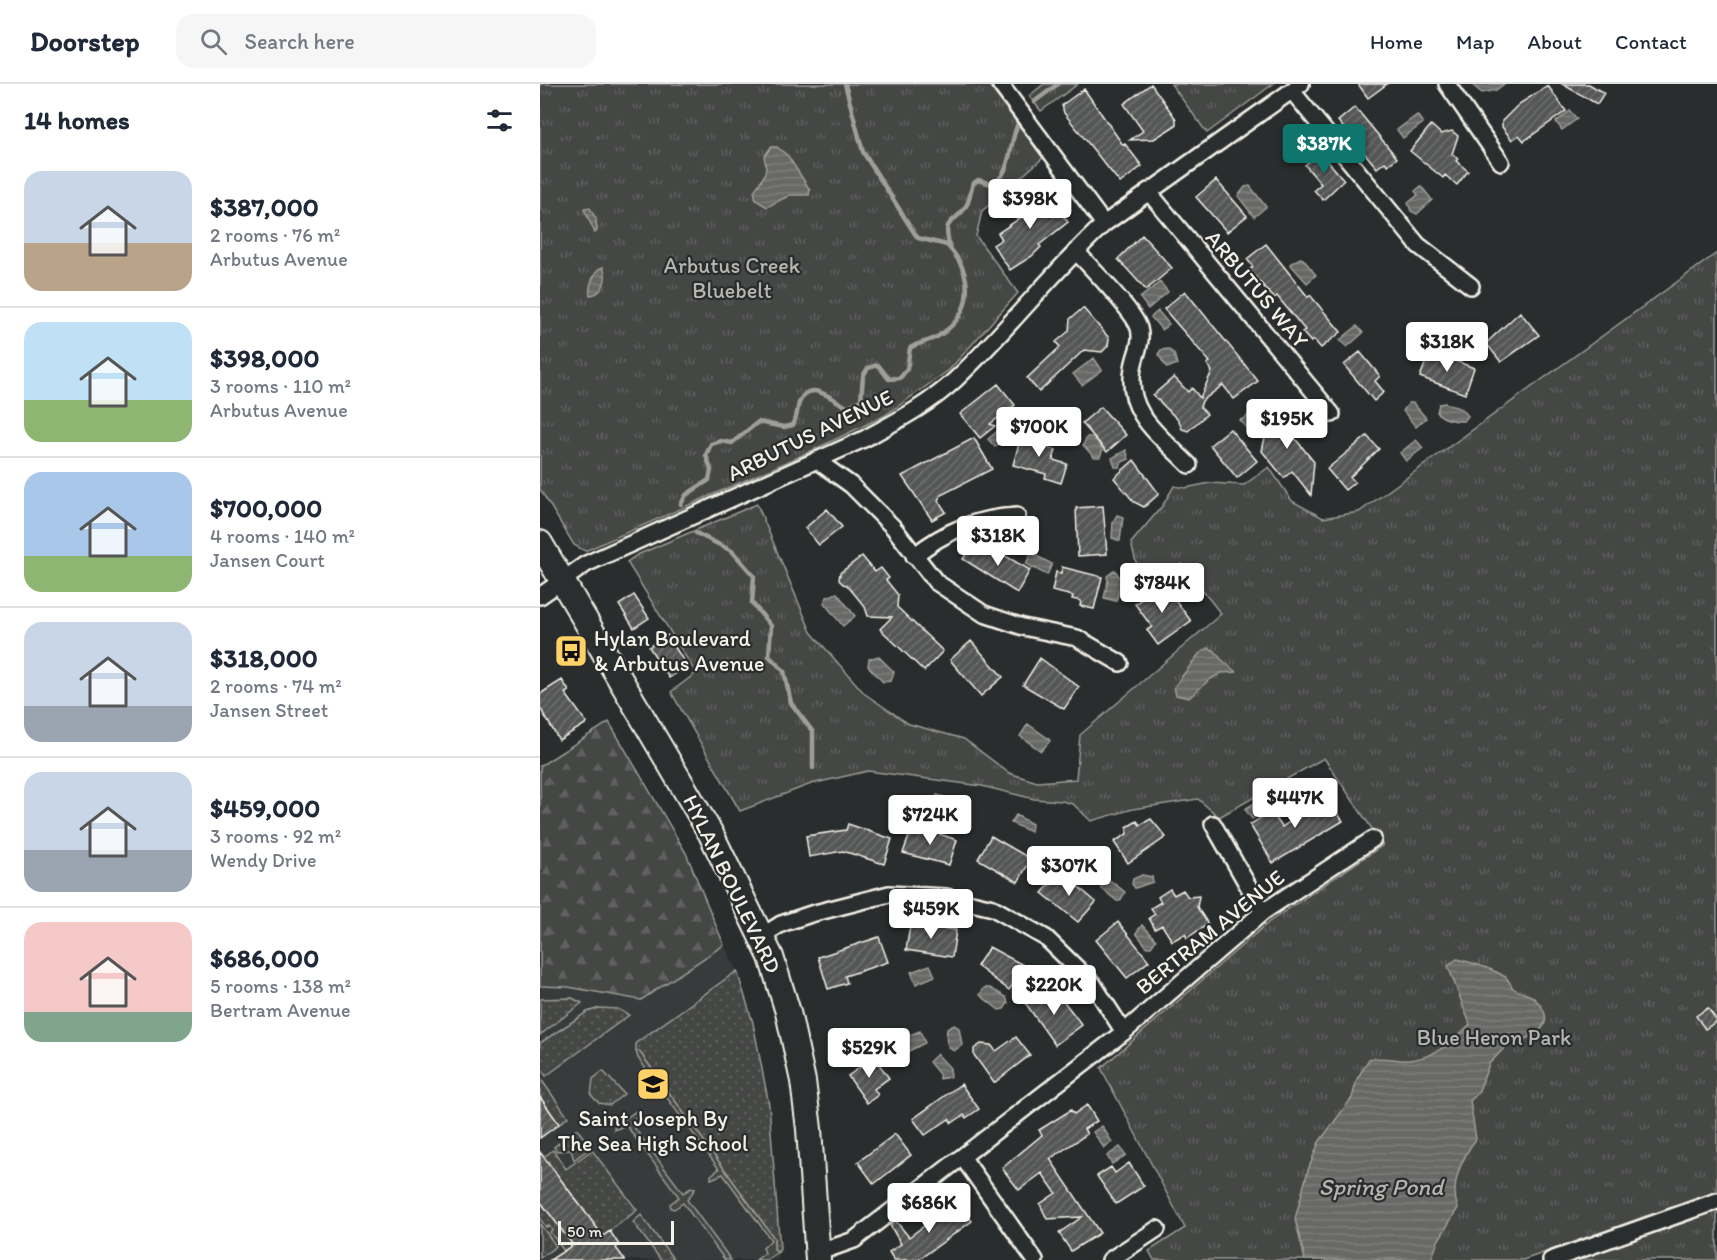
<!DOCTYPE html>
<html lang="en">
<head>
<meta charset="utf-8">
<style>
  :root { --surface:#fff; --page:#f6f6f7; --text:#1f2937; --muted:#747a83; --line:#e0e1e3; --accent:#0f766e }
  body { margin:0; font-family:Itim,sans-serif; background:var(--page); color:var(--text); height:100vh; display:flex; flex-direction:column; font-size:22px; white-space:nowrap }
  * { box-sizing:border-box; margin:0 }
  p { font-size:20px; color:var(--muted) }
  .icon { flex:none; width:33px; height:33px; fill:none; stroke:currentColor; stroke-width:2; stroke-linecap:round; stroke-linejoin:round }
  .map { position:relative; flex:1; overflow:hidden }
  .sheet { display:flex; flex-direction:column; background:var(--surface); width:540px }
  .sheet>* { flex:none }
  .scale { position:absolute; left:18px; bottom:15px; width:116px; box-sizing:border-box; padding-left:6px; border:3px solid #f4f1e8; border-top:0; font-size:16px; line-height:21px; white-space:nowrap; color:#f4f1e8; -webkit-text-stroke:4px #2a2d2e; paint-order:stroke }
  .price { position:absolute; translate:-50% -51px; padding:0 14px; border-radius:6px; background:#fff; color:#222; font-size:20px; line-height:39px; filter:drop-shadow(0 2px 3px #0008) }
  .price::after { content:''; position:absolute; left:50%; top:36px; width:18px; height:14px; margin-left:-9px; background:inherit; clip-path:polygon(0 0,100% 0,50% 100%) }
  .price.selected { background:var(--accent); color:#fff }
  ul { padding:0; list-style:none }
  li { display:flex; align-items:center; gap:18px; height:150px; padding:0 24px }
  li+li { border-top:2px solid var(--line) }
  li span { display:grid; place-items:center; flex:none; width:168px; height:120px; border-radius:18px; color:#555 }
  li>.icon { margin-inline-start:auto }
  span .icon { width:72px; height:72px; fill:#fffc; stroke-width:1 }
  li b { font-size:26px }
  h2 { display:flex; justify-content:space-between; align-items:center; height:72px; padding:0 24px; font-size:26px }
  header { display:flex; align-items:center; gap:36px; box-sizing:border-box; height:84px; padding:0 30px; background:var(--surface); border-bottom:2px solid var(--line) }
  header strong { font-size:28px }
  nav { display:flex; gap:33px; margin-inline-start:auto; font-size:21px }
  .search { width:420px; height:54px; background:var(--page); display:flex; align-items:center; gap:15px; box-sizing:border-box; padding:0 21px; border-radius:18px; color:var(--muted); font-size:22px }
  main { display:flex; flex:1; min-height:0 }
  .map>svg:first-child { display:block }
</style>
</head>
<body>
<header>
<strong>Doorstep</strong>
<div class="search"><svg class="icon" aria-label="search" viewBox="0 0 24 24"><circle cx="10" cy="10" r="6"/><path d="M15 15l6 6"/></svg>Search here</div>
<nav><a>Home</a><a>Map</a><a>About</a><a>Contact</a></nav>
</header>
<main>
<section class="sheet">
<h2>14 homes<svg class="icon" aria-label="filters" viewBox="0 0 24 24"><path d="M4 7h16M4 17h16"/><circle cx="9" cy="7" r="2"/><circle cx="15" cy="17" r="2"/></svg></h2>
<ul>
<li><span style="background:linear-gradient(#c9d6e8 60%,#b9a48a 0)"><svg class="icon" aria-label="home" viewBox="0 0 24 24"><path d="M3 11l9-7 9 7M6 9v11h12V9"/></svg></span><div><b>$387,000</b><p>2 rooms · 76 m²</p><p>Arbutus Avenue</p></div></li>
<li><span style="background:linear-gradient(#bfe0f5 65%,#8fb573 0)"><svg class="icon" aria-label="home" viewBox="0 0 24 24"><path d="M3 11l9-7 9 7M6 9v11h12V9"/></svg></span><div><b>$398,000</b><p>3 rooms · 110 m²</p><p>Arbutus Avenue</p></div></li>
<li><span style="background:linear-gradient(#a9c7e8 70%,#8fb573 0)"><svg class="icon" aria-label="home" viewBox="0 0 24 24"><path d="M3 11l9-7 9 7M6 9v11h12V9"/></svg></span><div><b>$700,000</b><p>4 rooms · 140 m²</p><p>Jansen Court</p></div></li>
<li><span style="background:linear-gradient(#c9d6e8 70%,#9aa5b1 0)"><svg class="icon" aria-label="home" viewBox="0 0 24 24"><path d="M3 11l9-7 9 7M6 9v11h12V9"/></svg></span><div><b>$318,000</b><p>2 rooms · 74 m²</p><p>Jansen Street</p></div></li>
<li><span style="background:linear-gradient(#c9d6e8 65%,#9aa5b1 0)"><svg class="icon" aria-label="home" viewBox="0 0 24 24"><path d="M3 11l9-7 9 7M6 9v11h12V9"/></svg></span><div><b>$459,000</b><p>3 rooms · 92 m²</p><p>Wendy Drive</p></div></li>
<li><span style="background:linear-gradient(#f6c9c9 75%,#7fa58c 0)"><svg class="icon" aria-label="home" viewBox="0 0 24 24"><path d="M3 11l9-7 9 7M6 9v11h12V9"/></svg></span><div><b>$686,000</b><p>5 rooms · 138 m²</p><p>Bertram Avenue</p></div></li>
</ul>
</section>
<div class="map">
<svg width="1177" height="1176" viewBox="0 0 1177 1176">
  <defs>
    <pattern id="grass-dots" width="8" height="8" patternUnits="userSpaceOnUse" patternTransform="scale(1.5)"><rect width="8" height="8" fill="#444645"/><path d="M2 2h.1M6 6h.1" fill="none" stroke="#606160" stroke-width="1.8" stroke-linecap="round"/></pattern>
    <pattern id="forest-firs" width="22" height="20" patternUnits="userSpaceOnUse" patternTransform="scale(1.5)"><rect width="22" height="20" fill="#444645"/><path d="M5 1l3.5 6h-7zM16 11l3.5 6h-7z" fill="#606160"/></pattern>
    <pattern id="park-tufts" width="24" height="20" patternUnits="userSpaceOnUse" patternTransform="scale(1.5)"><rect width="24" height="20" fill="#444645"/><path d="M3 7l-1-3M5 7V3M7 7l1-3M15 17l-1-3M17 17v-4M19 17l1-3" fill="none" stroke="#606160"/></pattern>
    <pattern id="water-rules" width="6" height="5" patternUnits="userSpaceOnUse" patternTransform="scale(1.5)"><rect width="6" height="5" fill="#676866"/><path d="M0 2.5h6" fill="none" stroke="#7d7e7c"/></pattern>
    <pattern id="building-hatch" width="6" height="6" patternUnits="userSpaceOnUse" patternTransform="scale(1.5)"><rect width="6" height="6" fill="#555756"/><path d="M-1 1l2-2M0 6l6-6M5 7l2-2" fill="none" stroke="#6e706e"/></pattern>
  </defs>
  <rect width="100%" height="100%" fill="#2a2d2e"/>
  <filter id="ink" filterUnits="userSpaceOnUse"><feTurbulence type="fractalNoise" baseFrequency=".0167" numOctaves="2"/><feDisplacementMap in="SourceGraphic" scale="12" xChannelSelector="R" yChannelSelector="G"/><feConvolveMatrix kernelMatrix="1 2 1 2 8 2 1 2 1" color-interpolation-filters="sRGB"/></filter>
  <g filter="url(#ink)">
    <path fill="#373a3a" d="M184,861L199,891L222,980L236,1103L240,1165L238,1168V1176H0V902L28,903L101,916Z"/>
    <path fill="url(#grass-dots)" stroke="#9c9c96" stroke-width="1.5" d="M197,887L213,939L229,1021L240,1165L238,1168L234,1166V1154L99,967H96V959Z
      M32,914L42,919L0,951V915Z
      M59,924L78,925L89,931L6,992L0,983V959L47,928Z
      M63,987L84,1010L70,1021L59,1019L51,1011L53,995Z
      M0,994L28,1033L19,1040L0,1013Z
      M37,1045L51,1063L34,1076L31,1066L17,1067L14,1063Z
      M13,1066L26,1085L52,1066L97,1126L63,1152L4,1073Z
      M0,1117L33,1161L24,1167L10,1148L12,1146L9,1142L6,1143L0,1135Z
      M101,1131L134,1176H121L93,1138Z
      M0,1140L16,1162L0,1174Z"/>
    <path fill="url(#forest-firs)" stroke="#9c9c96" stroke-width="1.5" d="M69,638L146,769L184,861L101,916L28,903L0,902V682Z"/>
    <path fill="url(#park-tufts)" stroke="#9c9c96" stroke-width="1.5" d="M0,0H448L503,74L442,127L436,152L478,209L409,286L344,332L267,369L45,467L34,461L0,405Z
      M504,0H538L501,27L489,12Z
      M631,0H733L667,49Z
      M1177,169V1109L983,1176H614L609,1167L645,1144L561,984L729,838L843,761L784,674L679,733L658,715L593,725L551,737L533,720L522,717L494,715L442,702L328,687L271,700L200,727L131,608L156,589L87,478L97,471L217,420L271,548L325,610L369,640L424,655L469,689L497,698L536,695L540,651L681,530L642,480L603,505L591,459L623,421L634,402L645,404L670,399L704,401L729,383L752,417L783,434L819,428Z
      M1177,1127V1176H1034L1172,1129Z"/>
    <path fill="#444645" stroke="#9c9c96" stroke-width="1.5" d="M96,967H99L234,1154V1166L238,1168L226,1176H216L225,1169L223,1164L231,1156L183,1090L171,1095V1091L179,1085L98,974Z
      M96,1027L99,1031L90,1038L143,1109L151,1104L155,1105L147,1116L191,1176H185L143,1119L134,1125L131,1124L130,1120L139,1113L86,1041L74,1046V1043Z"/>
    <path fill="url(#water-rules)" stroke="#9f9f9a" stroke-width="1.5" d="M931,0H964L956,6L942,9Z
      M1030,27L1037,35L1022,46L1016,38Z
      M877,31L883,39L863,54L857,46Z
      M231,63H237L248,72L270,106L269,111H250L227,123L216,116L214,107C223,95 229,87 224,73Z
      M710,102L726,123L714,133L698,112L705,103Z
      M881,102L892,116L877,130L871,127L868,119L878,111L875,107Z
      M50,124L56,135L57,147L55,149L44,125Z
      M760,174L763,175L776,191L767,199L750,180Z
      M63,183C68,194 64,210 50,211C48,202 55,185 63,183Z
      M620,198L628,208L608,225L600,214Z
      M618,227L629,240L622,246L611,233Z
      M817,242L823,249L807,263L800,256Z
      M628,265L634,270L637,280L627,284L618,270L621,266Z
      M554,274L562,286L542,301L533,290Z
      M714,318L725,325L716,343L708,347L700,336L706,334Z
      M869,319H873L886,334L876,343L863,327Z
      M905,319L922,325L928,332L924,337C916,337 903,336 897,328L899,320Z
      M471,336L478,344L455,363L448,355Z
      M547,353H553L563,365L560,373H554L543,361Z
      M876,356L883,364L866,377L860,369Z
      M586,366L589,375L582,378L580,383H575L572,374Z
      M577,431L583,433L580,457L572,454L573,438Z
      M491,469L512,480L507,491L486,480Z
      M575,486L582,497L576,517L564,514L568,497L567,492Z
      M642,486L657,507L646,514L631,493Z
      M297,509L315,532L303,542L284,519L287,513Z
      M667,564L674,566L681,575L696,588L681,589L669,596L649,614L636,611L634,603L659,570Z
      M338,572L354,588L351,597L343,598L328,582L329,575Z
      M488,640L509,655L510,657L501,667L480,652Z
      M762,704L767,707L768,714L753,724L748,722L746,714Z
      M397,711L424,719L419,734L392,725Z
      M722,714L728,724L712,735L705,725Z
      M476,731L492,740L491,748L471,739Z
      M602,791L612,793L613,798L595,804L592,800L593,795Z
      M567,794L585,808L580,817H577L561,804Z
      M602,841L616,856L611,863H607L596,849Z
      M917,875C929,878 954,885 965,893C969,895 970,901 973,904C979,909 988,909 994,914C1020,939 997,955 970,958L949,980L938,1009L930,1017L936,1055C922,1073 909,1102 918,1124L898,1157L891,1176H765L755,1135L768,1086L779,1058L812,1014L817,995L829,975C843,973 848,975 861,976C888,978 913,959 930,940L908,882Z
      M390,881L395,892L376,900L371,888Z
      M444,904H450L466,913L468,919L464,925L459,926L440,911Z
      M414,941L419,944L422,961L414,967C405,963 406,954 407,945Z
      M380,947L385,959L363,970L357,956Z
      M397,970L410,984L411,993L400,995L399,990L389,978Z
      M562,1042L572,1058L564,1064L553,1048Z
      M580,1063L586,1071L572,1080L567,1072Z"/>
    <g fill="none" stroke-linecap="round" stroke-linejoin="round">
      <path stroke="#9f9f9a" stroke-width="4.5" d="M494,18L518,0
        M410,163C401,132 415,141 426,122C431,115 429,106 434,99L438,96L451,100C472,93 469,57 478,40
        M141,420L146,411L169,396L171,386L166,371L171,360L181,357L192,359L218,338L244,343L253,341C257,334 257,326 259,319C269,293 293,316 307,323L321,316L323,292L328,284L338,281L349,295L360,294L367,285L370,264C379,258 390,258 400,251C435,228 434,190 407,161L378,154L375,150L323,68L305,0
        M156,449L192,467L214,492L212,519L231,542L229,572L244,587L251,619L273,648V684"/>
    </g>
    <path fill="url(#building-hatch)" stroke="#f4f1e8" stroke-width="1.5" d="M611,0L636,35V41L614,55L590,56L603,47L584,20Z
      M818,0H847L828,14Z
      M1022,0H1049L1064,9L1057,20Z
      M1008,2L1026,27L984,57L979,51L972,56L962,43V37L979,20Z
      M544,5L583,61L585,60L602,82L580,99L524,29L522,21Z
      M815,23L857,74L848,81L845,78L837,84L798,37Z
      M891,41L901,50L912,47L918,52L912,70L918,75L916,77L928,87L917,101L905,91L903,94L870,67Z
      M780,68L804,96L783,116L774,106L781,100L765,81Z
      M676,96L707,132L687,148L656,113Z
      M501,103L528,138L499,161L501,163L492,172L470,186L453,161L462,155L458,149L492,126L484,116Z
      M602,151L632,184L606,206L578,175Z
      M726,160L768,213L770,211L801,248L781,264L774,256L771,258L762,248L765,246L737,212L734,214L709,186L713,183L707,175Z
      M645,207L718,297L694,315L683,301L662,317L660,323L667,330L648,347L642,345L639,337L613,311L634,293L648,308L652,304L660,314L672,287L667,280L670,278L624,225Z
      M543,224L569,254L568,262L562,268L544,266L499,308L487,294L520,263L516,258L529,247L530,235Z
      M980,228L999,251L961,278L946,259Z
      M890,267L934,284L925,310L880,293Z
      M820,268L840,292L835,297L844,308L834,317L804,281Z
      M458,300L475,321L450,340L455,342L440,354L420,330Z
      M561,323L586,351L567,368L542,339Z
      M731,326L748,327L746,343L774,378L771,411L752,387L744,394L722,367Z
      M690,345L717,377L697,394L670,361Z
      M482,349L504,356L502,362L516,366L513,376L527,380L521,399L505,394L506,390L473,381Z
      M827,352L839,365L810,393L815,398L805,406L787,385Z
      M434,354L452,385L401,411L398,416L406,428L392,436L362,392Z
      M594,376L619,410L604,423L594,418L574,394Z
      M563,422L567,470L538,472L536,424Z
      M287,425L302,443L279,461L265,444Z
      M432,460L445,468L448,462L490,486L477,509L423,475Z
      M322,472L335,488L341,484L349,494L346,496L358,511L357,523L403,567L384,587L340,545L352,533L328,532L325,523L307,501L303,500L299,496L300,489Z
      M522,483L562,493L554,525L540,522L541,517L532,515L533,512L512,507L516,488L521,489Z
      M623,499L651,537L618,561L607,546L612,543L595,520Z
      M94,511L109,534L94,544L79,521Z
      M127,551L147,582L129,594L109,563Z
      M431,557L463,593L441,612L410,576Z
      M500,574L539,603L524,625L483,601Z
      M22,596L29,607L25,609L47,639L19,656L0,624V610Z
      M786,713L803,737L733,779L710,741L731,727L742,743Z
      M611,735L626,753L588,779L574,758L587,750V743L597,737L600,741Z
      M308,740L352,755L344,780L303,767L269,773L266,752L306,746Z
      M373,741L417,756L409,781L363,769Z
      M451,752L491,775L478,798L438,775Z
      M521,788L556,818L538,838L502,809Z
      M630,805L634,811L643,806L648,813L659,812L657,823L668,840L647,854L645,850L632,857L622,841L615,845L609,834L615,830L611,824L621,818L618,813Z
      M578,838L609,877L587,894L556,856Z
      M380,841L416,846L412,873L366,866L370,842Z
      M339,853L348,878L305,892L307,899L288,905L278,873Z
      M449,863L485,882L469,906L437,882Z
      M509,903L516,912L518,910L542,941L515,961L486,920Z
      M1168,924L1177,937L1165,945L1156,932Z
      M476,953L490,971L454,999L434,971V965L441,960L451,961L456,967Z
      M334,973L349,994L334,1005L338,1011L327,1019L308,992Z
      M421,1000L439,1025L426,1034L424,1031L412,1039L409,1035L385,1051L373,1035Z
      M0,1013L19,1040L0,1054Z
      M547,1021L557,1037L544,1045L547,1050L510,1075L560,1149L531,1167L519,1149L542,1133L507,1135L500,1120L516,1109L502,1089L479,1106L462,1084L502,1051L499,1046L531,1026L534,1030Z
      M355,1050L371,1071L334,1100L318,1078Z
      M0,1068L63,1152L70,1147L79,1161L76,1164L85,1176H10L33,1161L0,1117Z
      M589,1079L604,1102L576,1120L557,1092L571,1083L575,1089Z
      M418,1117L432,1137L378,1176H354L349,1168L361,1160L350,1141L355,1136L369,1153Z"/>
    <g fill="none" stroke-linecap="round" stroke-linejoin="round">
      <g stroke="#f4f1e8" stroke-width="20">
        <path id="street" d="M460,0L564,140
          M907,0L961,78
          M752,7L878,161L931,202
          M608,107L792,330
          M536,167C550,183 594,227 599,244C603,259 595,270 593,284C585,330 621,352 649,381
          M276,376L311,401L353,443L396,498L444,530L483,543L537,554L580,579
          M374,472C405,447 437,434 477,432
          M0,512L46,480L324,355C355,338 390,320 416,295C468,246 511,189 564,140L761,0
          M673,740L723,828
          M222,852L241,840L271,830L349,810L406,813L453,824L506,854L553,900L584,948
          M423,1074L495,1176
          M277,1169L314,1156L584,948L723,828L833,755
          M570,1176L617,1145
          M1011,1176L1177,1117"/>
      </g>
      <g stroke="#f4f1e8" stroke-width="28">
        <path id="primary" d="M0,459L171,750L231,873L248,928L263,997L269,1045L278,1176"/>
      </g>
      <use href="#street" stroke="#2a2d2e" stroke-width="15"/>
      <use href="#primary" stroke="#2a2d2e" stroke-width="24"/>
    </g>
  </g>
  <defs>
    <g id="bus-square" transform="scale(1.725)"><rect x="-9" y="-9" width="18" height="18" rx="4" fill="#ffd166" stroke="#2a2d2e"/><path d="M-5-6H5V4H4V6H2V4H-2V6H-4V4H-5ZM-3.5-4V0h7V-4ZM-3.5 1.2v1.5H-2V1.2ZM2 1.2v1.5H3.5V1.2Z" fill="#111"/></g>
    <g id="school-square" transform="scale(1.725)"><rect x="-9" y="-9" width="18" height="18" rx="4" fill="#ffd166" stroke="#2a2d2e"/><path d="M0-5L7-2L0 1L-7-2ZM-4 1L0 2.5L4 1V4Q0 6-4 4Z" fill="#111"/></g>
  </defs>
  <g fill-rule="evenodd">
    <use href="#bus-square" x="31" y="567"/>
    <use href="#school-square" x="113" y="1000"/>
  </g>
  <g text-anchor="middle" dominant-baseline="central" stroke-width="4.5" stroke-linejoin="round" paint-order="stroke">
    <g font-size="22" fill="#b6b5af" stroke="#2a2d2e">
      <text x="192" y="181">Arbutus Creek<tspan x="192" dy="25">Bluebelt</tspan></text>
      <text x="954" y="953">Blue Heron Park</text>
    </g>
    <g font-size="22" fill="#f4f1e8" stroke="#2a2d2e">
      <text transform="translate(717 205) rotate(50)">ARBUTUS WAY</text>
      <text transform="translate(270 351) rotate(-26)">ARBUTUS AVENUE</text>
      <text transform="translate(192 800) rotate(64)">HYLAN BOULEVARD</text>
      <text transform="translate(670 848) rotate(-39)">BERTRAM AVENUE</text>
    </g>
    <g font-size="22" fill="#f4f1e8" stroke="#2a2d2e" text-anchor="start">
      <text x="54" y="554">Hylan Boulevard<tspan x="54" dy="25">&amp; Arbutus Avenue</tspan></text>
      <text x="113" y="1034" text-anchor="middle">Saint Joseph By<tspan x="113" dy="25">The Sea High School</tspan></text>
    </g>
    <g font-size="24" font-style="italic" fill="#b5b3ae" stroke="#2a2d2e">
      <text x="841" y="1102">Spring Pond</text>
    </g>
  </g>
</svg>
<div class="scale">50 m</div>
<b class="price selected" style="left:784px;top:91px">$387K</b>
<b class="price" style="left:490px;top:146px">$398K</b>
<b class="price" style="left:907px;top:289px">$318K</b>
<b class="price" style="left:747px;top:366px">$195K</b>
<b class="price" style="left:499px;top:374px">$700K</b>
<b class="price" style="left:458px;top:483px">$318K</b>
<b class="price" style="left:622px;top:530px">$784K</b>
<b class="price" style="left:755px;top:745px">$447K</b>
<b class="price" style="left:390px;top:762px">$724K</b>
<b class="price" style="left:529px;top:813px">$307K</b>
<b class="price" style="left:391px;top:856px">$459K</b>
<b class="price" style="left:514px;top:932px">$220K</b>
<b class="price" style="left:329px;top:995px">$529K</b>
<b class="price" style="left:389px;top:1150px">$686K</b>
</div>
</main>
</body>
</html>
